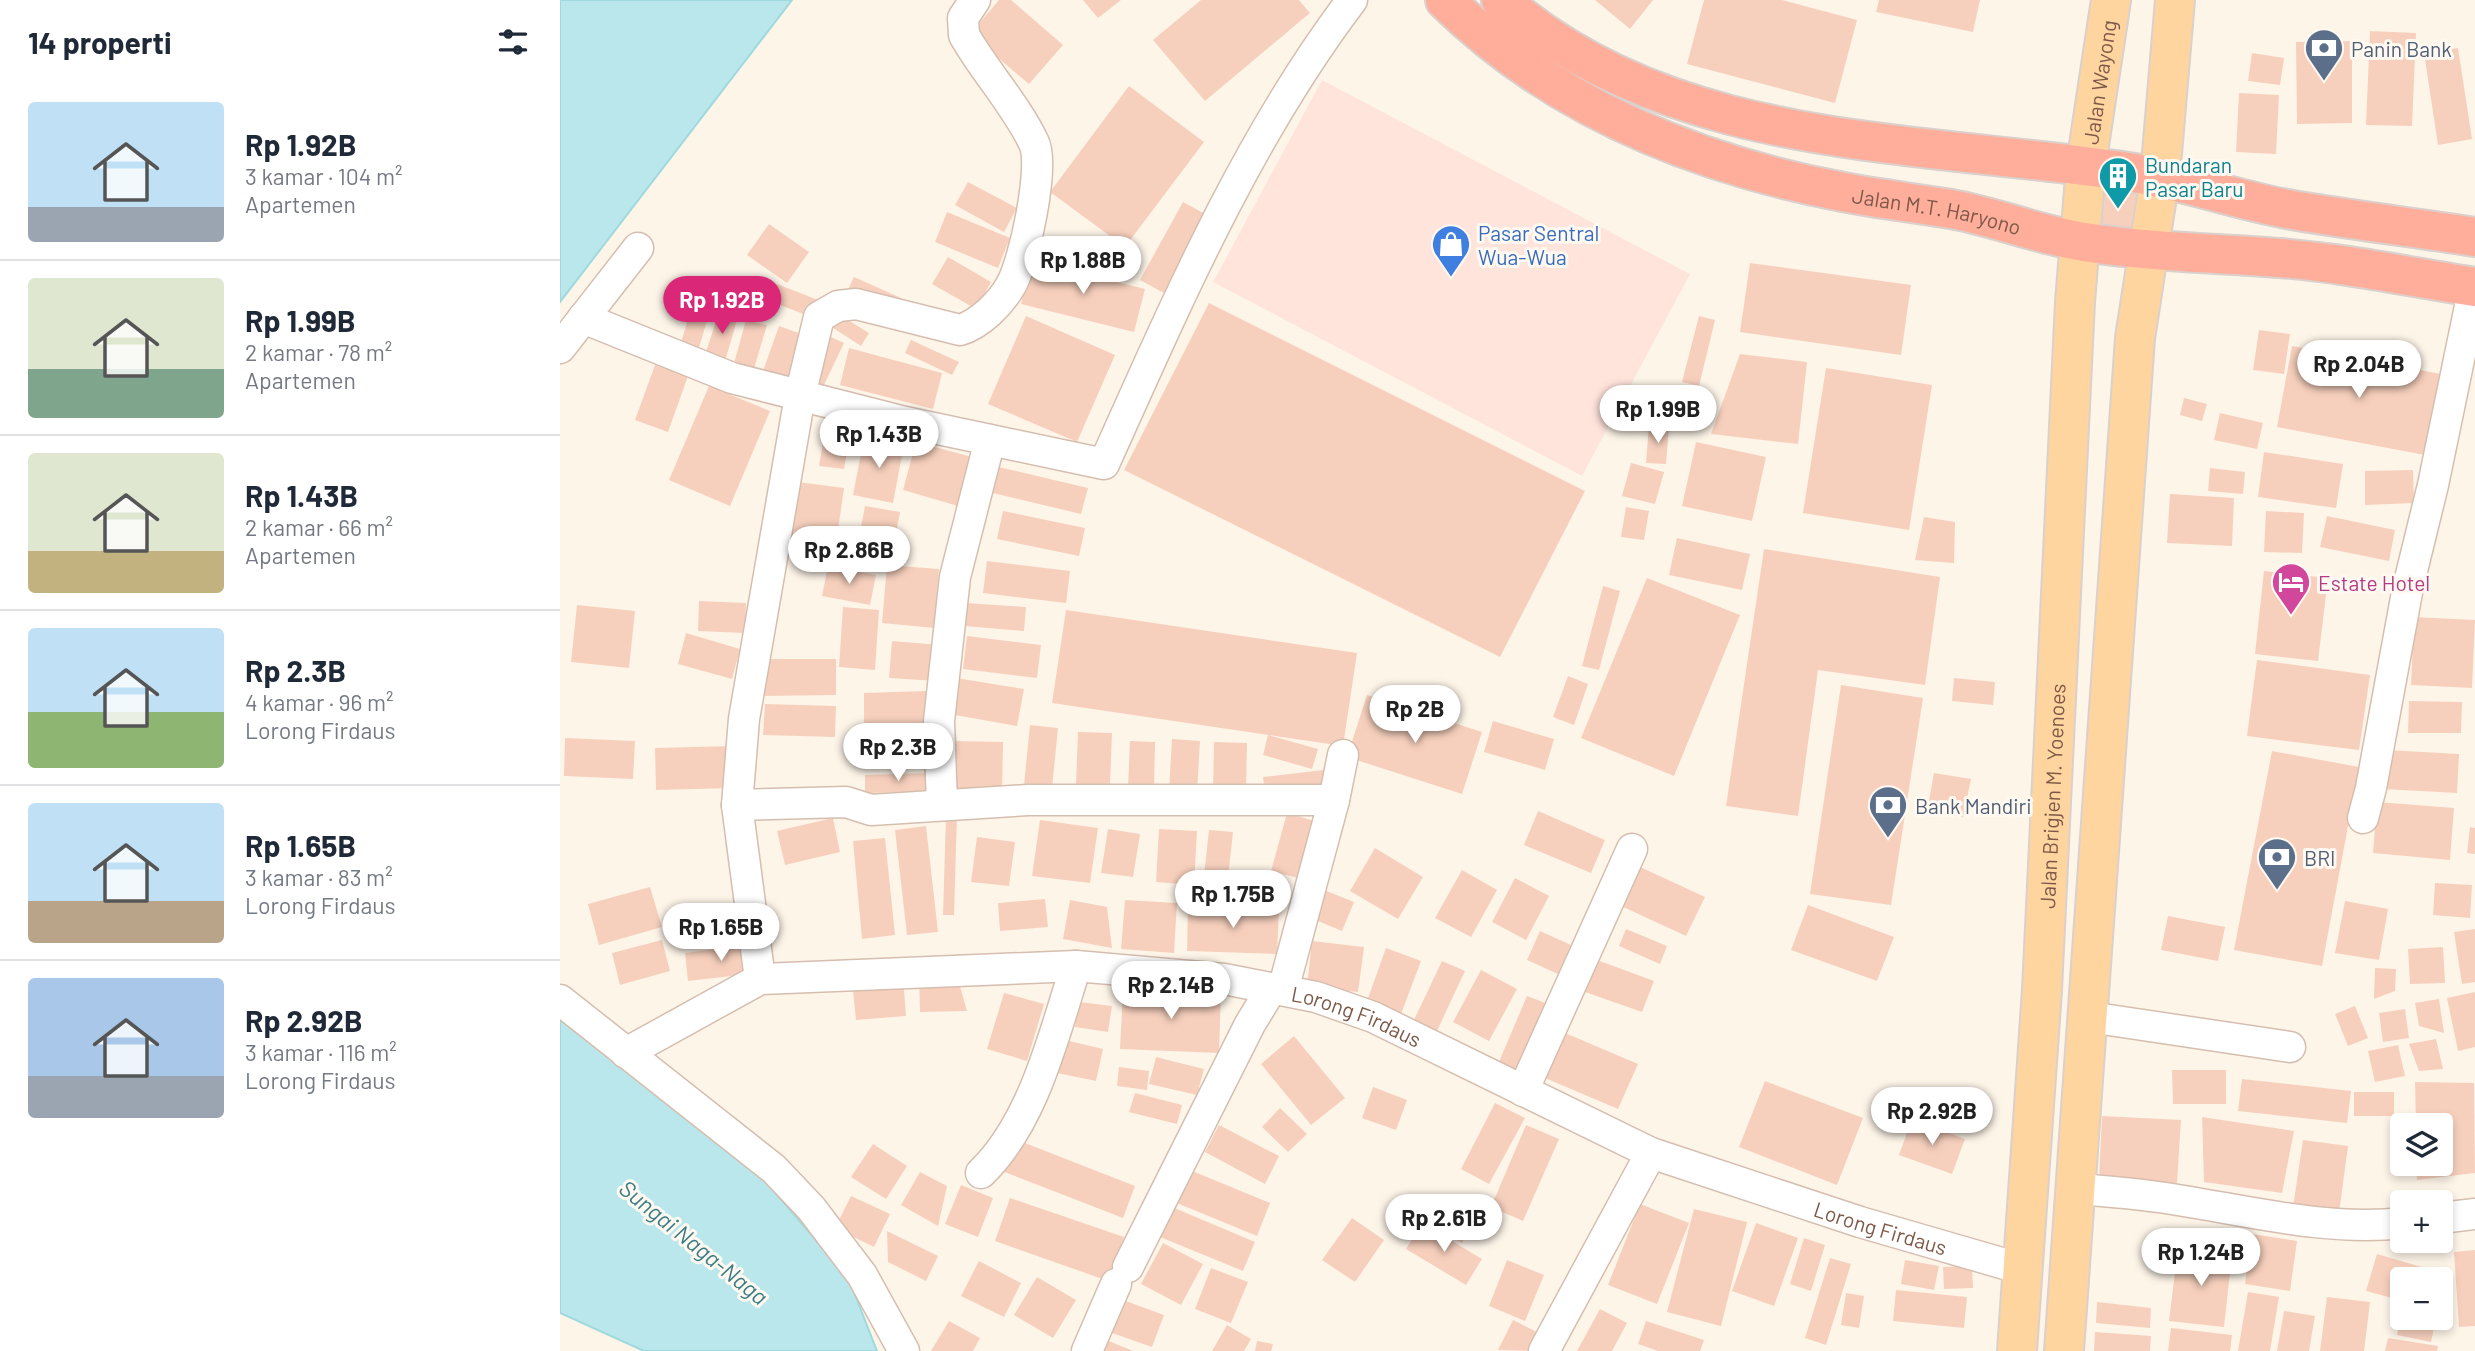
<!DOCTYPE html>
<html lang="id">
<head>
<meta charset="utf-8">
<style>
  :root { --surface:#fff; --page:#f6f6f7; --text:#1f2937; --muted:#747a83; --line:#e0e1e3; --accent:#db2777 }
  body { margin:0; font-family:Barlow,sans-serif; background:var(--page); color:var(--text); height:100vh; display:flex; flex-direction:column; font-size:26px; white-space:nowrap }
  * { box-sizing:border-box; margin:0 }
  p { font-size:23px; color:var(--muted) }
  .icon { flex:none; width:38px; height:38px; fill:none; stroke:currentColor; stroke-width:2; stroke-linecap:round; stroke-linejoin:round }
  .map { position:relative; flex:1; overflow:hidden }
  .drawer { display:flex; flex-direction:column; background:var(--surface); width:560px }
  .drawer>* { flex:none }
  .fabs { position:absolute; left:1830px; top:1113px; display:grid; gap:14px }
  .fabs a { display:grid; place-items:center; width:63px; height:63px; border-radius:7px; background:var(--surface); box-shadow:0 4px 10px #0003; font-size:35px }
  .price { position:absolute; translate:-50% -60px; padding:0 16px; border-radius:24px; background:#fff; color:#222; font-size:23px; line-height:46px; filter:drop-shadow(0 2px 4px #0008) }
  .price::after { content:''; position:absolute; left:50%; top:42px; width:21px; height:16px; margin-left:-10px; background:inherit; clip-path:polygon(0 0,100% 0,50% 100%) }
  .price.selected { background:var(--accent); color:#fff }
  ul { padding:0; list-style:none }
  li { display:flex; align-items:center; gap:21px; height:175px; padding:0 28px }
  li+li { border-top:2px solid var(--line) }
  li span { display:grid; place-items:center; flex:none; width:196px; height:140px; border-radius:7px; color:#555 }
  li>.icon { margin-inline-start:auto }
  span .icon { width:84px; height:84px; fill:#fffc; stroke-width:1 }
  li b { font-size:30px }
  h2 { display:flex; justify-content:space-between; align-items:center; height:84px; padding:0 28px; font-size:30px }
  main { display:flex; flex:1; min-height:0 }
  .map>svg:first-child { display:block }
</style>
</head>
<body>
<main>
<section class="drawer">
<h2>14 properti<svg class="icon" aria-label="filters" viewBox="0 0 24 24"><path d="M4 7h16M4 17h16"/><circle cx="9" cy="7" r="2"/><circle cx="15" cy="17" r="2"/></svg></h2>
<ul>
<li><span style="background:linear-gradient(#bfe0f5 75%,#9aa5b1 0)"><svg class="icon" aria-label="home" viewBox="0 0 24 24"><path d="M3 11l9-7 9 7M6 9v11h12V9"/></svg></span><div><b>Rp 1.92B</b><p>3 kamar · 104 m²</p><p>Apartemen</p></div></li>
<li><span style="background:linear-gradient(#dfe7d0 65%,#7fa58c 0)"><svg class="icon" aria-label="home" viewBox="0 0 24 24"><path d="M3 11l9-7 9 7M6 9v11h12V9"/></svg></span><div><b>Rp 1.99B</b><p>2 kamar · 78 m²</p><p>Apartemen</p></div></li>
<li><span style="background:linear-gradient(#dfe7d0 70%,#c2b280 0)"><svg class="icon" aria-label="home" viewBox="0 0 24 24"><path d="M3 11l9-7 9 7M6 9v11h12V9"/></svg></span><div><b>Rp 1.43B</b><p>2 kamar · 66 m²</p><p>Apartemen</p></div></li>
<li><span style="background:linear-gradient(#bfe0f5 60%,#8fb573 0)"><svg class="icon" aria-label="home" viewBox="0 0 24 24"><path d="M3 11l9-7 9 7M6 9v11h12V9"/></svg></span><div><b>Rp 2.3B</b><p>4 kamar · 96 m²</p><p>Lorong Firdaus</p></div></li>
<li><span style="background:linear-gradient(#bfe0f5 70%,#b9a48a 0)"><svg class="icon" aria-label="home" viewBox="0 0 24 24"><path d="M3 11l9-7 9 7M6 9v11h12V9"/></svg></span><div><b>Rp 1.65B</b><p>3 kamar · 83 m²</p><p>Lorong Firdaus</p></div></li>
<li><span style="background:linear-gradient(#a9c7e8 70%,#9aa5b1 0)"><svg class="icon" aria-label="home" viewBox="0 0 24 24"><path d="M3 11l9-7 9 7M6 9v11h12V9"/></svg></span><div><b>Rp 2.92B</b><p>3 kamar · 116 m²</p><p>Lorong Firdaus</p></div></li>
</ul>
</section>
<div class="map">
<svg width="1915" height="1351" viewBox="0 0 1915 1351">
  <rect width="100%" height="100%" fill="#fef5e9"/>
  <path fill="#ffe4dc" d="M762,80L1130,274L1022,476L653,282Z"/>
  <path fill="#bae7eb" stroke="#9fd9de" stroke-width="2" d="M0,0H232L0,302Z
    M0,1019L55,1058L206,1182L288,1277L317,1351H84L0,1313Z"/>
  <path fill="#f7d0bd" d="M439,0H451L503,45L469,84L410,34Z
    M523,0H561L538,18Z
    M641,0H739L750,13L645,101L593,40Z
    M1035,0H1093L1070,29Z
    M1144,0H1222L1297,20L1275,103L1127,64Z
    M1319,0H1420L1413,32L1316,12Z
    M1810,31L1856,33L1852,126L1806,125Z
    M1792,41V123L1737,124L1736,42Z
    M1898,48L1912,139L1878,145L1864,53Z
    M1692,53L1724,58L1720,85L1688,81Z
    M569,86L644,142L565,247L490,192Z
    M1679,93L1719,95L1716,154L1676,152Z
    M1539,181L1583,185V230L1530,225Z
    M408,182L457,208L444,232L395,205Z
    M623,202L647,215L604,293L580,280Z
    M387,212L450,238L438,268L375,242Z
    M209,224L249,252L227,283L187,255Z
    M388,257L431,282L416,309L372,284Z
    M472,261L585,289L574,332L461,304Z
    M1190,263L1351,285L1341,355L1180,332Z
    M294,277L341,298L329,325L281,304Z
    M204,279L258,300L251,317L197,296Z
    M649,303L1025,491L940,657L564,470Z
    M131,309L149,314L138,351L120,346Z
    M159,312L178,317L165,361L145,355Z
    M275,312L309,333L301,346L267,324Z
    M466,316L555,355L517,442L428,404Z
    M1139,316L1155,320L1139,386L1122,382Z
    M186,320L207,325L193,372L173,367Z
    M219,326L247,336L230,381L203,371Z
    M1699,330L1730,334L1724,374L1693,370Z
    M260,332L284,343L262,389L238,378Z
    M351,340L399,362L392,375L345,353Z
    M1732,346L1881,374L1865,455L1717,427Z
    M289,348L382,373L373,409L280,385Z
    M1180,354L1247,362L1238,444L1151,434Z
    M95,365L128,376L108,432L75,420Z
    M1266,368L1372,385L1349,530L1243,513Z
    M149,386L210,411L170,506L109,480Z
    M1624,398L1647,404L1642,421L1620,415Z
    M1660,413L1703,423L1697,449L1654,440Z
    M266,425L291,429L284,469L259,466Z
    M1089,425L1109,426L1106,464L1086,463Z
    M304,438L344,445L333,503L293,495Z
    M356,442L412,457L398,506L343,490Z
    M1136,442L1206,457L1192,521L1122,506Z
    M1704,452L1783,464L1776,508L1698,497Z
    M1071,463L1104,472L1095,504L1062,496Z
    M439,467L528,488L521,514L433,493Z
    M1650,468L1685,472L1683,494L1648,491Z
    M1853,470L1854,503L1805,505V471Z
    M230,481L284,488L274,558L220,551Z
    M1610,494L1674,498L1672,546L1607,543Z
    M305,506L340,512L331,559L296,553Z
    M1066,507L1089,511L1084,540L1061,537Z
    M443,511L525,528L519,556L437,539Z
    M1706,511L1744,513L1742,553L1704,552Z
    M1767,516L1835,530L1829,561L1760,547Z
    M1364,517L1395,522L1394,563L1355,560Z
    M1117,538L1190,554L1182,590L1109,575Z
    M1204,549L1380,577L1365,685L1258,670L1238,816L1166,806Z
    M427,561L510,571L506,603L423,593Z
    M327,565L379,569L374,628L322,623Z
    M268,566L316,575L310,605L262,596Z
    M1704,571L1768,578L1758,661L1695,654Z
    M1087,578L1180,615L1114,776L1021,738Z
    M1043,586L1060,591L1039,670L1022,666Z
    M139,601L186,603L185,633L138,631Z
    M406,603L466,607L464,631L404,626Z
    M17,605L75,611L69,668L11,662Z
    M283,607L319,610L315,670L279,667Z
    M506,610L797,653L783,746L492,703Z
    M1854,617L1915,620L1912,688L1851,685Z
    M126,633L180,649L172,679L118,664Z
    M407,636L481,645L477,678L403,669Z
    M332,641L380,645L377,681L329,678Z
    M199,659H276V695L200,696Z
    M1697,660L1810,675L1799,750L1687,736Z
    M1008,676L1028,684L1014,725L993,717Z
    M396,678L464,689L457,726L389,714Z
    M1394,678L1435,682L1433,705L1392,701Z
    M1281,685L1363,698L1331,905L1250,894Z
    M366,691V725L304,726V693Z
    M807,695L922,732L902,794L787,757Z
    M1849,701L1902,702L1901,733H1848Z
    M205,704L276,706L275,737L203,735Z
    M933,721L994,739L985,770L924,752Z
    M470,725L498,728L492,788L464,785Z
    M518,732L552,733L550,785L516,784Z
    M708,735L758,749L752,769L703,755Z
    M364,736L365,763L302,764V737Z
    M5,738L75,741L73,779L4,776Z
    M612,739L640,741L637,793L609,791Z
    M394,741L443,742L442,795H393Z
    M570,741L595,742L594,789L568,788Z
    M654,742L687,743L686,793L653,792Z
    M172,746L173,788L96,790L95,748Z
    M1826,750L1899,754L1897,793L1823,789Z
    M1712,751L1799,767L1762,966L1674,950Z
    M772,769L774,787L705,795L703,777Z
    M371,773V792L305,793V775Z
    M1374,773L1411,779L1403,817L1367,812Z
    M1817,802L1894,808L1890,860L1813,853Z
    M978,811L1045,840L1031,873L964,845Z
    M727,813L758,822L742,879L711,871Z
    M386,815H397L394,915H383Z
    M273,818L280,852L225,865L217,831Z
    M480,820L538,828L530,883L472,876Z
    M366,826L378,932L347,935L335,830Z
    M1910,827L1915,828V854L1907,853Z
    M548,829L580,834L573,877L541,873Z
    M599,829L637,831L634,885L596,882Z
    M649,830L673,832L668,878L644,876Z
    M417,837L455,842L449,886L411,882Z
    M325,838L335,935L302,939L293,841Z
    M815,848L863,877L838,919L790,891Z
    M1078,866L1145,897L1126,936L1059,905Z
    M902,870L937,890L911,937L875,918Z
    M955,878L989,896L966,940L932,922Z
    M1875,883L1912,885L1910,918L1873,915Z
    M90,887L102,927L39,945L28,904Z
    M764,890L794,902L782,931L753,919Z
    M485,899L488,927L440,931L438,903Z
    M510,900L547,907L552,948L503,939Z
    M565,900L617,903L614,953L561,949Z
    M1785,901L1828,909L1819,960L1775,953Z
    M1248,905L1334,937L1317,981L1231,950Z
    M628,907L719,910L717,954L627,951Z
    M1608,916L1665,927L1658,961L1601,950Z
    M1066,929L1107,946L1100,964L1059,946Z
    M1915,929V982L1902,984L1894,932Z
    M980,931L1011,945L998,974L967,960Z
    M102,940L110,971L60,985L52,953Z
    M752,941L804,947L798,992L747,987Z
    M194,944L198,973L128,981L125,953Z
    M1883,947L1885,983L1850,984L1848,949Z
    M826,948L861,961L841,1014L807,1001Z
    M1037,960L1094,981L1082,1012L1025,992Z
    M882,961L905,971L876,1033L853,1022Z
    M1815,968L1836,969L1835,991L1814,999Z
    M921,970L957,989L929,1041L893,1022Z
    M396,972L407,1011L360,1012L359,973Z
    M343,977L346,1016L296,1020L292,981Z
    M563,990L661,993L659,1053L560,1049Z
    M1915,992V1047L1898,1051L1887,998Z
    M444,993L484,1004L467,1061L427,1049Z
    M967,996L996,1007L967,1076L938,1064Z
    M1879,999L1884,1033L1859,1026L1855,1003Z
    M519,1002L552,1006L548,1032L515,1027Z
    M1795,1006L1808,1038L1788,1046L1775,1014Z
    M1845,1009L1849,1038L1823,1042L1819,1013Z
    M998,1030L1078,1064L1058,1109L978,1075Z
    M734,1036L785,1098L751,1125L701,1064Z
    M1876,1039L1883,1069L1859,1071L1849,1044Z
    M505,1040L543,1049L536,1081L497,1073Z
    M1838,1045L1845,1076L1815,1082L1808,1051Z
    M596,1057L644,1069L637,1095L589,1084Z
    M559,1067L589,1071L587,1090L557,1086Z
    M1612,1070H1666V1104H1613Z
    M1682,1079L1791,1091L1787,1123L1678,1111Z
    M1205,1081L1303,1118L1277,1185L1179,1147Z
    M1855,1082L1914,1083L1915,1173L1857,1180L1856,1164H1881V1125H1856Z
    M813,1087L847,1100L836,1130L802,1118Z
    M1794,1092H1834V1116H1794Z
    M575,1093L622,1105L617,1124L569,1112Z
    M935,1103L965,1118L929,1184L901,1169Z
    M720,1108L747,1134L728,1152L702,1127Z
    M1542,1116L1621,1120L1617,1183L1539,1180Z
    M1642,1117L1734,1131L1722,1193L1644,1182Z
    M1352,1119L1405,1139L1392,1174L1339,1155Z
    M659,1125L719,1156L705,1184L645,1152Z
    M966,1125L999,1139L963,1221L931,1207Z
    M455,1139L575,1186L563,1218L442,1171Z
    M1743,1140L1788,1146L1779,1213L1733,1207Z
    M313,1144L347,1166L326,1199L291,1177Z
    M625,1168L710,1203L697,1236L612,1201Z
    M360,1172L387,1186L378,1226L341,1205Z
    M401,1185L433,1198L418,1237L385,1224Z
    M291,1196L330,1214L314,1247L275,1228Z
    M450,1198L564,1237L548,1281L435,1241Z
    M1080,1204L1129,1223L1097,1304L1048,1285Z
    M612,1207L695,1242L683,1271L600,1237Z
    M895,1209L914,1219L902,1243L882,1232Z
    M1134,1209L1187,1222L1161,1326L1107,1312Z
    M792,1218L824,1240L795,1282L762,1260Z
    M862,1223L922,1259L906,1285L846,1249Z
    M1196,1223L1238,1238L1214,1306L1172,1291Z
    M327,1231L378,1256L366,1281L328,1262Z
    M1692,1234L1737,1241L1730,1291L1685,1284Z
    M1244,1238L1265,1245L1251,1291L1230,1284Z
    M603,1243L643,1264L621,1305L581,1284Z
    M1618,1249L1672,1255L1664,1327L1609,1321Z
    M1915,1250V1326L1899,1327L1894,1252Z
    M1817,1254L1879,1272L1877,1279H1843V1301L1806,1291Z
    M1270,1258L1291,1264L1266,1345L1245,1338Z
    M947,1260L984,1275L965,1321L929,1306Z
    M1345,1260L1379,1266L1374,1290L1341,1284Z
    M419,1261L461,1283L444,1317L401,1296Z
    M1412,1266L1413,1288L1384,1289L1383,1267Z
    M651,1268L688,1282L671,1323L635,1309Z
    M477,1277L516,1300L493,1338L454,1315Z
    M1336,1290L1407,1297L1404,1328L1333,1321Z
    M1688,1292L1719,1297L1710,1351H1678Z
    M1286,1293L1304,1296L1299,1328L1281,1325Z
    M1767,1297L1810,1302L1804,1351H1760Z
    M563,1300L604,1315L592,1347L552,1333Z
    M1537,1302L1591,1308L1590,1328L1536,1323Z
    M1040,1309L1067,1323L1052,1351H1017Z
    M1724,1311L1755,1316L1749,1351H1717Z
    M1841,1318H1876L1871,1342L1837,1335Z
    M953,1320L983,1335L974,1351L938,1350Z
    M389,1321L420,1338L413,1351H371Z
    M1086,1321L1144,1340L1140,1351H1098L1078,1344Z
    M667,1325L691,1339L684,1351H652Z
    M1611,1328L1672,1335L1670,1351H1608Z
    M1535,1332L1591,1336L1590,1351H1534Z
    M1828,1338L1878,1346L1877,1351H1825Z
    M544,1339L573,1351H539Z
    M697,1341L713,1344L711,1351H695Z"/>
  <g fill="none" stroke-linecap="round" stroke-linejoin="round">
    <g stroke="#d5beaf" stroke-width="33">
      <g id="minor">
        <path d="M415,0L403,18L404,35C425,72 456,105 474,143C485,166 464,263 451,285C441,303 420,324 400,330L296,304L278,306L259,317L240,396L184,719L177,805L286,802L311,810L468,800H774"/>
        <path d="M23,318L172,378L345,422L544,464C616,304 686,140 792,0"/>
        <path d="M0,348L78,248"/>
        <path d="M177,805L200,979"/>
        <path d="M382,805L379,721L395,577L430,440"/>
        <path d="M1803,818L1811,788L1848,587L1873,485L1914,287"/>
        <path d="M723,990L774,800L783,755"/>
        <path d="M0,1000L214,1169L251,1208L302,1275L344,1351"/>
        <path d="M1529,1017L1730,1047"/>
        <path id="s1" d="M66,1053L200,979L516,966L664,979L756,997L813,1017L1091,1153L1300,1222L1462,1269"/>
        <path d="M963,1091L1072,849"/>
        <path d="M421,1173C474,1122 494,1034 516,966"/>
        <path d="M1518,1189C1544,1191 1571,1193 1598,1197C1678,1208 1762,1232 1843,1223"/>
        <path d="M1881,1218L1915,1214"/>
        <path d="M568,1267L690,1024L712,988"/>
        <path d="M527,1351L556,1284"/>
        <path d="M984,1351L1091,1153"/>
      </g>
    </g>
    <g stroke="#dbd0cc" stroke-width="42">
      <g id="major">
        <path id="s2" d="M1457,1351L1482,990L1515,302L1526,165L1551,0"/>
        <path d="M1504,1351L1575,338L1600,177L1615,0"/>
      </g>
    </g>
    <g stroke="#dbd0cc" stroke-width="42">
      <g id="highway">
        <path id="s3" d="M885,0C994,107 1135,164 1283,192C1319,199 1355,203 1391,209C1436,217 1479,235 1524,242C1589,252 1654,253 1720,258C1785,263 1850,277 1915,287"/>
        <path d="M941,0C1111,150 1357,140 1568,172C1622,180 1673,199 1727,209C1789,220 1852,227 1915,237"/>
      </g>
    </g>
    <use href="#minor" stroke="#fff" stroke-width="30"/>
    <use href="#major" stroke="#ffd59f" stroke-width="38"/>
    <use href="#highway" stroke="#feae9a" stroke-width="38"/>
  </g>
  <defs>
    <g id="bank-pin" transform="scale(2.0125)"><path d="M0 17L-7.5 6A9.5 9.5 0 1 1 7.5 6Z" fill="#5c6f8a" stroke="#fff9f1"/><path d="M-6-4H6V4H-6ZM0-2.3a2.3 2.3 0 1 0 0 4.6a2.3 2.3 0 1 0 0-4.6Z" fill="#fff"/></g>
    <g id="building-pin" transform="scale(2.0125)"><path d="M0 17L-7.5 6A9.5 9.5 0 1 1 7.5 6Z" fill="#0f9aa8" stroke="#fff9f1"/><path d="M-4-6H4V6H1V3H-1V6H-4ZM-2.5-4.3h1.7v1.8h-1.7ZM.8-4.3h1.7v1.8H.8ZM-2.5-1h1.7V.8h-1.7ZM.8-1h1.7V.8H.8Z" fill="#fff"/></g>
    <g id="shop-pin" transform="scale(2.0125)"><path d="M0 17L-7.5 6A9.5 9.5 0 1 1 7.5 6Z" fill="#3f7fe0" stroke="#fff9f1"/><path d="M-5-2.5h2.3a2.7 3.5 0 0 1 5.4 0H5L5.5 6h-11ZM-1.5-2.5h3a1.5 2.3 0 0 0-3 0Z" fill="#fff"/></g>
    <g id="hotel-pin" transform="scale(2.0125)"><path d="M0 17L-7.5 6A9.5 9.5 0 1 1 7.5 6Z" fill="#d1479c" stroke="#fff9f1"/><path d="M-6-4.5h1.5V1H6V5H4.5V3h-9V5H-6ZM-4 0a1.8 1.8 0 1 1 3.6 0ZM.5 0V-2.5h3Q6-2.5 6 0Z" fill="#fff"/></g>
  </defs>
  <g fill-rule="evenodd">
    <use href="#bank-pin" x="1764" y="48"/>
    <use href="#building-pin" x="1558" y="176"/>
    <use href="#shop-pin" x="891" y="244"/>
    <use href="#hotel-pin" x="1731" y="582"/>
    <use href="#bank-pin" x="1328" y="805"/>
    <use href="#bank-pin" x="1717" y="857"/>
  </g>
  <g text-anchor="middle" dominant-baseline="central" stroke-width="6" stroke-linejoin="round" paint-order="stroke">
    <g font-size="21" fill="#4e5e75" stroke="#fff9f1" text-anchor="start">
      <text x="1791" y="48">Panin Bank</text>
      <text x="1355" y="805">Bank Mandiri</text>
      <text x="1744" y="857">BRI</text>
    </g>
    <g font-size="21" fill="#7d5848" stroke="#fff9f1">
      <text stroke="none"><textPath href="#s2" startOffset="1272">Jalan Wayong</textPath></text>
      <text stroke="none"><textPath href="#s3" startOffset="544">Jalan M.T. Haryono</textPath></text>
      <text stroke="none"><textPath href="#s2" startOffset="556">Jalan Brigjen M. Yoenoes</textPath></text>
      <text stroke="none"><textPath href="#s1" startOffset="756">Lorong Firdaus</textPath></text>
      <text stroke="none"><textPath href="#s1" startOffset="1323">Lorong Firdaus</textPath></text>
    </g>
    <g font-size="21" fill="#0d838f" stroke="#fff9f1" text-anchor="start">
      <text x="1585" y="164">Bundaran<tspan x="1585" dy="24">Pasar Baru</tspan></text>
    </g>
    <g font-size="21" fill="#366cbe" stroke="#fff9f1" text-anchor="start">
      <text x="918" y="232">Pasar Sentral<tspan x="918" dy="24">Wua-Wua</tspan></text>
    </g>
    <g font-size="21" fill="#b23c85" stroke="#fff9f1" text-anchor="start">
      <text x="1758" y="582">Estate Hotel</text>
    </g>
    <g font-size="23" font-style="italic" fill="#3a7c83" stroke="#fff9f1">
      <text transform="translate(134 1242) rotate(39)">Sungai Naga-Naga</text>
    </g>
  </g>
</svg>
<div class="fabs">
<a><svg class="icon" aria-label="layers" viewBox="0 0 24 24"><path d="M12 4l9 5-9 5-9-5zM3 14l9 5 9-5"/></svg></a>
<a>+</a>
<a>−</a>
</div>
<b class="price" style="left:523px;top:296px">Rp 1.88B</b>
<b class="price selected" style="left:162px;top:336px">Rp 1.92B</b>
<b class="price" style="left:1799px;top:400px">Rp 2.04B</b>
<b class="price" style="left:1098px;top:445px">Rp 1.99B</b>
<b class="price" style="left:319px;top:470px">Rp 1.43B</b>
<b class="price" style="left:289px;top:586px">Rp 2.86B</b>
<b class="price" style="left:855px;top:745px">Rp 2B</b>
<b class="price" style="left:338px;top:783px">Rp 2.3B</b>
<b class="price" style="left:673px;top:930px">Rp 1.75B</b>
<b class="price" style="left:161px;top:963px">Rp 1.65B</b>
<b class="price" style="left:611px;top:1021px">Rp 2.14B</b>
<b class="price" style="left:1372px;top:1147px">Rp 2.92B</b>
<b class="price" style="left:884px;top:1254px">Rp 2.61B</b>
<b class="price" style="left:1641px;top:1288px">Rp 1.24B</b>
</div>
</main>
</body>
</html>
